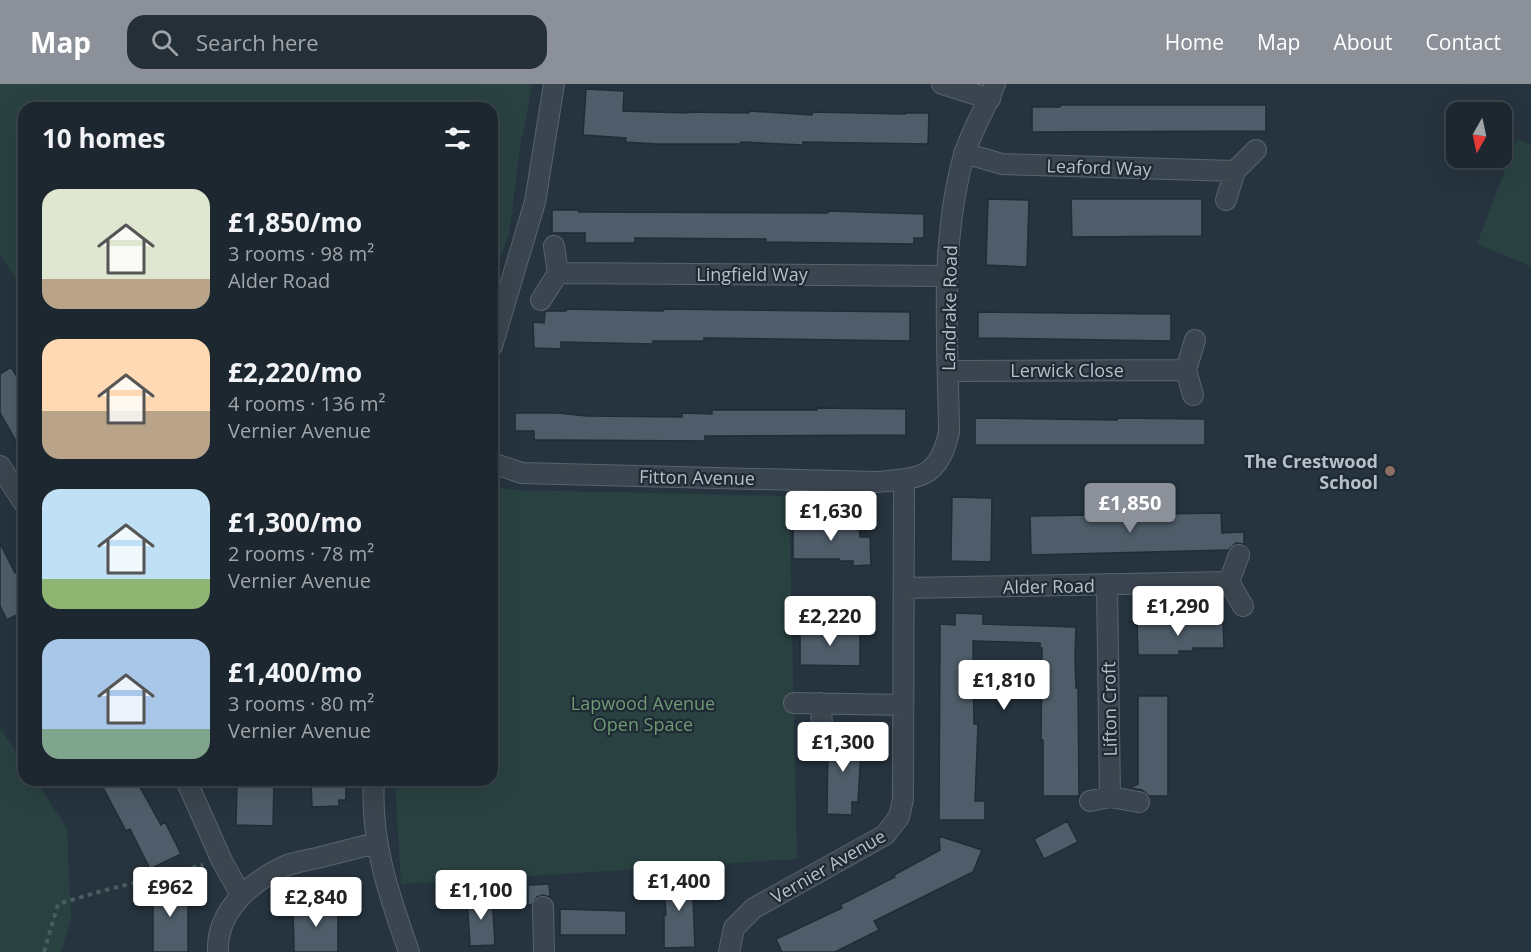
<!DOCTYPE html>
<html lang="en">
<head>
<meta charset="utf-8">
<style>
  :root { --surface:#1c272f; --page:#252f37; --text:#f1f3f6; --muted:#a0a5aa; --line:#3a444b; --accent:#8c9099 }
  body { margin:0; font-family:"Open Sans",sans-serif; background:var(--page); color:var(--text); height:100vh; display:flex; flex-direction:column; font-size:22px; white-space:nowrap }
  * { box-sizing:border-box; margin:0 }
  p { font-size:20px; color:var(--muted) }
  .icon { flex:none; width:33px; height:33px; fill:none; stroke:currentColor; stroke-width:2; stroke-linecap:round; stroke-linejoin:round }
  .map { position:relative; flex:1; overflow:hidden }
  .panel { position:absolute; left:18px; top:18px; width:480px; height:684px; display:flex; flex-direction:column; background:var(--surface); border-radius:18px; box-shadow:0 6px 24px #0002,0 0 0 2px var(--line) }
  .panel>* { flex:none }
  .needle { width:39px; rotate:189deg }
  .fabs { position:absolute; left:1446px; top:18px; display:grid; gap:12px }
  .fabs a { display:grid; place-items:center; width:66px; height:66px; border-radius:12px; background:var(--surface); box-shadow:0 6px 24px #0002,0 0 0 2px var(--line); font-size:30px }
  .price { position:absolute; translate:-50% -51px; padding:0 14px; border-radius:6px; background:#fff; color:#222; font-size:20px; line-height:39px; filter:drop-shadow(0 2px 3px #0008) }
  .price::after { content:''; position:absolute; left:50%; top:36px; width:18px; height:14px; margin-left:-9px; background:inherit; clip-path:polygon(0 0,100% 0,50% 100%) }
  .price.current { background:var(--accent); color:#fff }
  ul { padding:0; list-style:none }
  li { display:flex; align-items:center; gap:18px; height:150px; padding:0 24px }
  li span { display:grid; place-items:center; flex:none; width:168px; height:120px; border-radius:18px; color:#555 }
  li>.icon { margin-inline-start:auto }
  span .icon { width:72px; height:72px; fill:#fffc; stroke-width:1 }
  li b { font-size:26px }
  h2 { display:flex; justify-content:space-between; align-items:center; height:72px; padding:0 24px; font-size:26px }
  header { display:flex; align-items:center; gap:36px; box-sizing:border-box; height:84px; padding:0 30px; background:var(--accent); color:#fff }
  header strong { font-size:28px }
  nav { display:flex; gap:33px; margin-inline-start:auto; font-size:21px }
  .search { width:420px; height:54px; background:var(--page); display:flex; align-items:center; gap:15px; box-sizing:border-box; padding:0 21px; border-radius:18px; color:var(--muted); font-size:22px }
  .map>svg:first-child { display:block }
</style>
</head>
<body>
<header>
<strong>Map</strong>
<div class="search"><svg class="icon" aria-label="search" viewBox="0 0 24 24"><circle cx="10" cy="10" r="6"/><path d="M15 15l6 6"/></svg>Search here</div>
<nav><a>Home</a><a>Map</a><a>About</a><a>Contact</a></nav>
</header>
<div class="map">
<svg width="1531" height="868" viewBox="0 0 1531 868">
  <rect width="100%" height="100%" fill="#26343f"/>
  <path fill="#294241" d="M0,0H532L523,50L521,55L509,151L492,197V24H24V208L0,170Z
    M1517,55L1531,61V182L1477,160Z
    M492,402L517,406L789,412L797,775L401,800L395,696H492Z
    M0,644L24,680V696H35L67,744L71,835L61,868H0Z"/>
  <path fill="#4f5d6a" stroke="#212c36" stroke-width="1.5" d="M586,5L624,7L623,27L688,29V28L749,29V27L812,31V28L905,30V29H929L928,60L803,58V61L741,58L740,60H656L625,58L626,54L583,51Z
    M1060,21H1266V47L1032,48V23H1060Z
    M988,115L1029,116L1027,183L986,181Z
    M1071,115H1202V152L1072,153Z
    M552,126H579V128L828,129V127L924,130V154H914V160L766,158V155L635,154V159H585V149H552Z
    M566,225L663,227V225L910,228V257L704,254V257H653V260L561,258V265L534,264L533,238L544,239L545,227H566Z
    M978,228L1171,230V257L978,254Z
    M11,283L24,304V371L0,329V290Z
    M817,324L906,325V351L705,352V357L557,356H534V347H515V329H558L587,332L682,333V329L712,330V326H817Z
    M975,334L1117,336V334L1205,335V361H975Z
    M952,413L992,414L991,478L951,477Z
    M1221,429L1222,449L1244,448V460L1236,459L1228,466L1031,471L1030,432Z
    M793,438L859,439L860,453H870L871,481L853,482V477H839V475H793Z
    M0,459L15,489L24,484V527L7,536L0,522Z
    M955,529L983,530V540L1076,543L1075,573L1076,604H1078L1079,712H1043V656H1041L1042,564H1040V559L973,557L974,640H978L975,717H985V736H939L940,540L955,541Z
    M1137,536L1223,538L1224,564H1193V567H1179V571H1138Z
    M800,544L860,545V582L800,581Z
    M1138,612H1168V712H1149L1142,706L1130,704L1138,700Z
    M833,649L862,651L858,718H852V731L827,730L828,657Z
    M99,696H136L161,741L165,738L181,770L150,785L130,745L126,747Z
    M237,696L274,697L273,742L236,741Z
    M311,696H346V716H339V722L312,723Z
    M1067,737L1078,758L1044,775L1034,755Z
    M939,752L982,766L973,788L874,837L879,846L835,868H782L776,855L842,824L840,821L895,793L894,791L940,766Z
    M692,790L695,863L664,864V831H666L663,792Z
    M549,800L550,813L543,811L537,813L532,821H528V801Z
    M153,801H188V868H153Z
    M492,812L495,861L470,862L467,813Z
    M338,820V868H294L293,822Z
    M560,825L626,827V851H560Z"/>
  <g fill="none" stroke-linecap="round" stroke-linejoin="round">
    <g stroke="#58636d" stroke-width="22">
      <path id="street" d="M942,0L990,15
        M964,69L1002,80L1235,87
        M1226,116L1235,87L1256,66
        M558,189L946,192
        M541,216L558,189L554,162
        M492,262L535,118L554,0
        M948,287L1186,286
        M1193,311L1186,286L1195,256
        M492,379L522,389L877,398C919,394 939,395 949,348C948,255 939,161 964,71C971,47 986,24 995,0
        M0,382L24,419
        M1239,471L1229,498L1243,522
        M1107,500L1110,713
        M904,504L1229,498
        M794,619L903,621
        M821,619L822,647
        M186,696L222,777L241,811
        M374,696C370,757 389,811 409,868
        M1090,717L1110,713L1139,718
        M543,823L544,868
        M218,868C216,827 251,798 285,782C295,778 307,776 317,774C337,769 356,764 376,759
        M729,868L734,844L754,824L885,751L899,733L903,715L904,395"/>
    </g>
    <path stroke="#485e5e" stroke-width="4" stroke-dasharray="4.5 4.5" stroke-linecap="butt" d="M44,868L58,820L98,808L203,781"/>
    <use href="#street" stroke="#3a454f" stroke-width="20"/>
  </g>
  <circle fill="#8d6e63" stroke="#1f2a34" stroke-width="2" cx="1390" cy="387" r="6"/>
  <g text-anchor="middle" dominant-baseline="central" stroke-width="4.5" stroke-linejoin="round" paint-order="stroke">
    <g font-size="18" fill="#b6c0ca" stroke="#1f2a34">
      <text transform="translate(1099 83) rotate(2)">Leaford Way</text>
      <text x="752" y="190">Lingfield Way</text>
      <text transform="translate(949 224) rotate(-89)">Landrake Road</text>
      <text x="1067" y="286">Lerwick Close</text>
      <text transform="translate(697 393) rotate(1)">Fitton Avenue</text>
      <text transform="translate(1049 502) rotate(-1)">Alder Road</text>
      <text transform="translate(1109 625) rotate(-91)">Lifton Croft</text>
      <text transform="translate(828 782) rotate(-30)">Vernier Avenue</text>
    </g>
    <g font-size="18" font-weight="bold" fill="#b6c0ca" stroke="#1f2a34" text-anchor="end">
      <text x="1378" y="377">The Crestwood<tspan x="1378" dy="21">School</tspan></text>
    </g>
    <g font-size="18" fill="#6e9a73" stroke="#1f2a34">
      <text x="643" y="619">Lapwood Avenue<tspan x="643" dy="21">Open Space</tspan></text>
    </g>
  </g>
</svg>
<div class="fabs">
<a><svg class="needle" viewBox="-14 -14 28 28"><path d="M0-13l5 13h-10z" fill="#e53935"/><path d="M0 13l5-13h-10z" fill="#a0a5aa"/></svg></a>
</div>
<b class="price current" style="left:1130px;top:450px">£1,850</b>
<b class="price" style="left:831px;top:458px">£1,630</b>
<b class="price" style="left:1178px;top:553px">£1,290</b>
<b class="price" style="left:830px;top:563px">£2,220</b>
<b class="price" style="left:1004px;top:627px">£1,810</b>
<b class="price" style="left:843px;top:689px">£1,300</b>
<b class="price" style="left:679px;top:828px">£1,400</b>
<b class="price" style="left:170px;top:834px">£962</b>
<b class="price" style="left:481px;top:837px">£1,100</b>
<b class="price" style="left:316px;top:844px">£2,840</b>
<section class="panel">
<h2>10 homes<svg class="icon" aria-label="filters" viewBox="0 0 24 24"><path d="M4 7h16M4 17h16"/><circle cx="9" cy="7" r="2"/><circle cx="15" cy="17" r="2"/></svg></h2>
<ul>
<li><span style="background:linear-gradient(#dfe7d0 75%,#b9a48a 0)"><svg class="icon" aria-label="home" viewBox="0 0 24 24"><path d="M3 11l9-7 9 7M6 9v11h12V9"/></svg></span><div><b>£1,850/mo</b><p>3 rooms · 98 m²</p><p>Alder Road</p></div></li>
<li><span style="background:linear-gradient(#ffd9b3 60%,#b9a48a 0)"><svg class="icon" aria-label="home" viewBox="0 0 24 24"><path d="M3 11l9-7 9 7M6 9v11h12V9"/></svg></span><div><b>£2,220/mo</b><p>4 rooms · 136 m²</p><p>Vernier Avenue</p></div></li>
<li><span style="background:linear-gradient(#bfe0f5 75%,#8fb573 0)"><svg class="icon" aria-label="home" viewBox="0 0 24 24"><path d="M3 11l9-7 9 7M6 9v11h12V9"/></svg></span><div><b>£1,300/mo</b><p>2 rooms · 78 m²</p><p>Vernier Avenue</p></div></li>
<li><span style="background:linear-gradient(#a9c7e8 75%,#7fa58c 0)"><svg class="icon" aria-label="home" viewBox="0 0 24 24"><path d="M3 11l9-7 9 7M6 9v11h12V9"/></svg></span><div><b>£1,400/mo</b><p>3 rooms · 80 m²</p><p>Vernier Avenue</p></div></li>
</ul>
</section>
</div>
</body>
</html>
